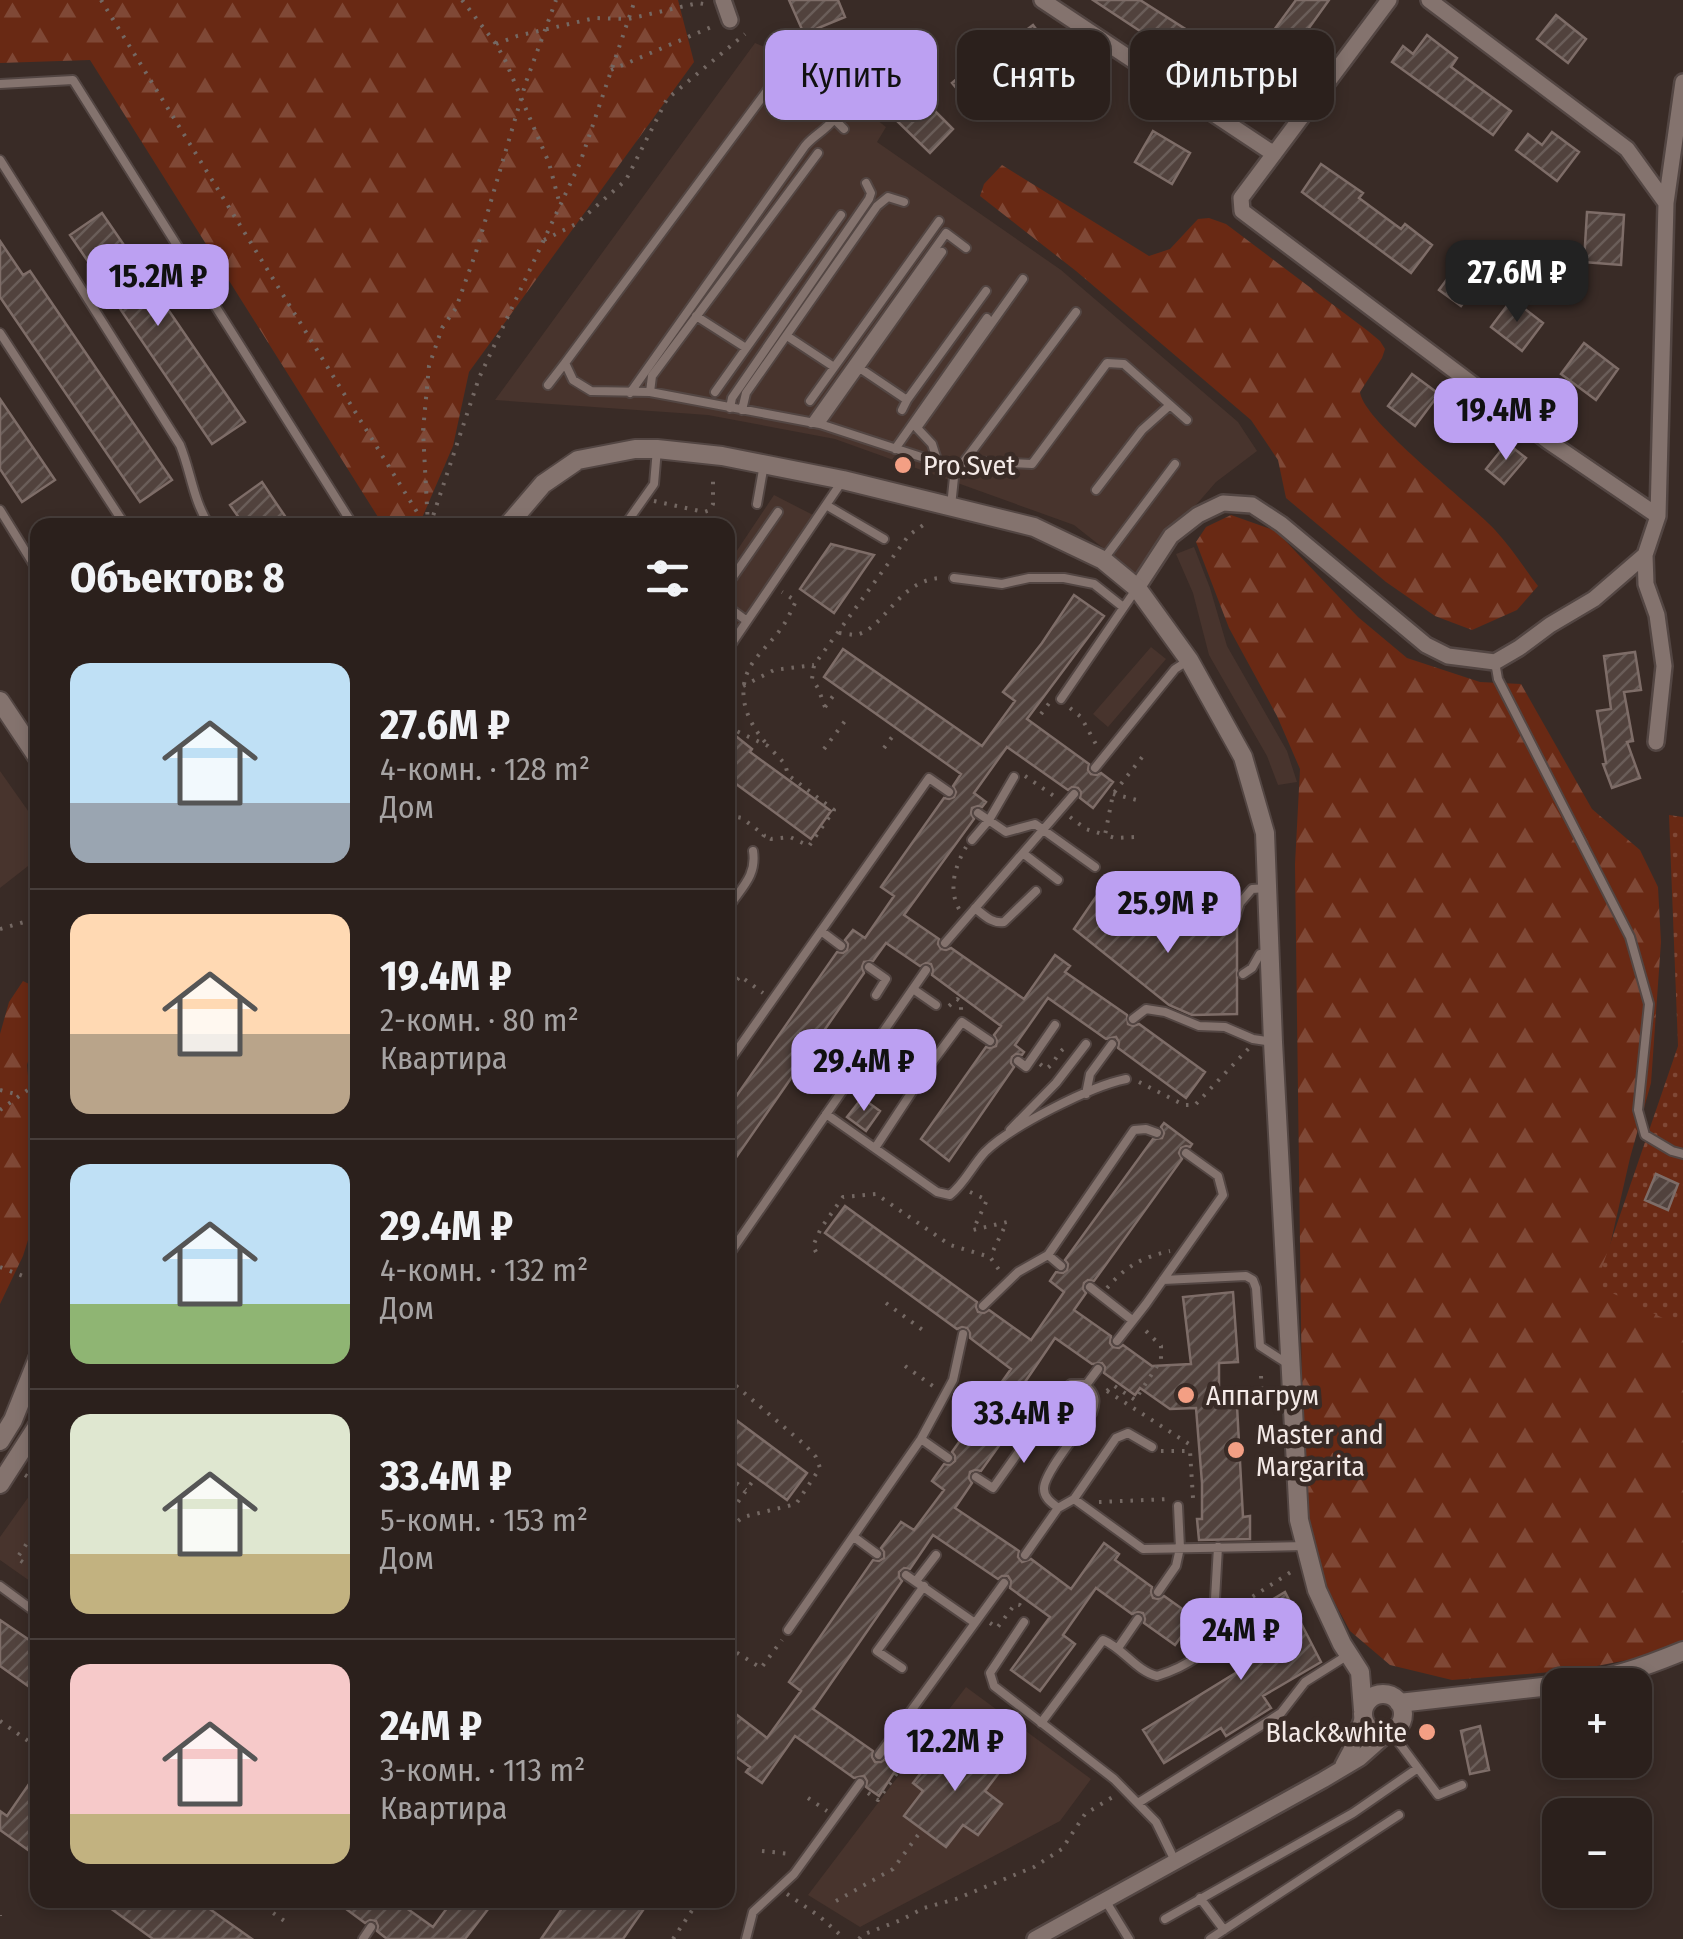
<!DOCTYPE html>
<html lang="ru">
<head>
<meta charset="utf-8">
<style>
  :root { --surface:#2b201c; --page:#332825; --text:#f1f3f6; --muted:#a6a3a3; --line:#473e3b; --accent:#bca0f2 }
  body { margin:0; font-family:"Fira Sans Condensed",sans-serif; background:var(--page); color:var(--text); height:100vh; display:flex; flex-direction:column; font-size:38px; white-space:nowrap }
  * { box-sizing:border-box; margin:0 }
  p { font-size:32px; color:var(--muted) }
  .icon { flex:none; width:55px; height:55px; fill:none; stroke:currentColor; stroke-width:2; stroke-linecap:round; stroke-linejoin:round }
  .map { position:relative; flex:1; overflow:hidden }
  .drawer { position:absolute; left:30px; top:518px; width:705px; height:1390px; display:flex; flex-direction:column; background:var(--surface); border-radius:20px; box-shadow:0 5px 15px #0003,0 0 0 2px var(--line) }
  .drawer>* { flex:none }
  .top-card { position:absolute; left:765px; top:30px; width:768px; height:90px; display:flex; gap:20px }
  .controls { position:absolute; left:1542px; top:1668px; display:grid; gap:20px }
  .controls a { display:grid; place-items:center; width:110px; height:110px; border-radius:20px; background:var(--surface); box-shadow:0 5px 15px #0003,0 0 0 2px var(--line); font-size:50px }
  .price { position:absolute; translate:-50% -85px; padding:0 22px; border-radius:20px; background:var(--accent); color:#111; font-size:32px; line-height:65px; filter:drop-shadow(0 2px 5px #0008) }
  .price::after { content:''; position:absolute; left:50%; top:60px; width:30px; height:22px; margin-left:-15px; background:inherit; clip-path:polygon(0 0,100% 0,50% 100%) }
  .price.current { background:#222; color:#fff }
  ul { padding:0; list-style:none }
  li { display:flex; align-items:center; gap:30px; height:250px; padding:0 40px }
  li+li { border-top:2px solid var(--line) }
  li span { display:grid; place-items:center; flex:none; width:280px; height:200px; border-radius:20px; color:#555 }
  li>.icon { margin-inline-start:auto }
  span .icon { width:120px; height:120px; fill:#fffc; stroke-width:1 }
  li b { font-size:42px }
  h2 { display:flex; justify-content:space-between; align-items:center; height:120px; padding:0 40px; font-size:42px }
  .tag { padding:0 35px; border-radius:20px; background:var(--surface); box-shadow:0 5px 15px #0003,0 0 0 2px var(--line); font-size:35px; line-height:90px }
  .tag.current { background:var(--accent); color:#111 }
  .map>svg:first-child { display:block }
</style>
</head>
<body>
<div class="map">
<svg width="1683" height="1939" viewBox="0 0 1683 1939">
  <defs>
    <pattern id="forest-firs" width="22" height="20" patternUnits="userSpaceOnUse" patternTransform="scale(2.5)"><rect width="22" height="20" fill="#692914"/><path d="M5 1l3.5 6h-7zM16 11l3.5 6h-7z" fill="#7f4836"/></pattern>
    <pattern id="garden-dots" width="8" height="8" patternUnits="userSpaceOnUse" patternTransform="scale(2.5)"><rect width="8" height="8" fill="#692914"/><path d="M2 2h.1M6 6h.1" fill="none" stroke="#7f4836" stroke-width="1.8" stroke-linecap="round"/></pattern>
    <pattern id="building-hatch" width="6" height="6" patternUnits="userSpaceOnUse" patternTransform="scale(2.5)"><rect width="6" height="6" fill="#51423d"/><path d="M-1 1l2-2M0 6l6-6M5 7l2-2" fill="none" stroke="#6a5d59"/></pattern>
  </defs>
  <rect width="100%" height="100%" fill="#392b26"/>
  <path fill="#48342d" d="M755,43L802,62L886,127L877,142L1061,270L1238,422L1257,451L1216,482L1136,574L1074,525L835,439L708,415L495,400Z
    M774,495L815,516L728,646V564Z
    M1194,547L1210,588L1227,646L1287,751L1297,782L1278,785L1267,756L1209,655L1193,593L1176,554Z
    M1151,647L1166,659L1108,727L1093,714Z
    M0,771L38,825L37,859L0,888Z
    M37,1485V1586L0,1560V1537Z
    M966,1687L1091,1779L1060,1821L860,1927L808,1895Z"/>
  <path fill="url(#forest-firs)" d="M0,0H678L694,62L469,372L453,446L419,525H383L90,60L0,63Z
    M1002,165L1149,256L1170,249L1198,219L1209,218L1226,224L1368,331L1380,341L1385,349L1382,358L1360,392C1363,421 1470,503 1495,530C1511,547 1524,568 1538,586L1517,610L1472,630L1435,616L1386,582L1286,498L1278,460L1251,420L1076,271L980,196L984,184Z
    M1231,515L1276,531L1358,617L1407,658L1480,682L1521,684L1592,809L1640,850L1658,887L1661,942L1651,1083L1630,1158L1609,1250L1683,1314V1645L1669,1652L1576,1670L1452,1680L1390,1665L1350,1631L1329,1592L1314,1553L1303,1474L1295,864L1300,769L1277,716L1229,628L1196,542L1206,527Z
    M23,981L37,988V1030L27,1065L28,1076L37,1071V1211L23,1256L0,1304V1034L9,1002Z"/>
  <path fill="url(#garden-dots)" d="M1669,815L1683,817V1328L1596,1285L1678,1046Z"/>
  <path fill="url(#building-hatch)" stroke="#7e6d68" stroke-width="2.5" d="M789,0H838L845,17L804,34Z
    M1093,0H1140L1201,39L1187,62Z
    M1296,0H1329L1296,46L1274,30Z
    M1556,15L1586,39L1568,63L1537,39Z
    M1033,25L1051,49L1020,73L1016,68L971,106L952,83L986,55L989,58Z
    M1427,35L1457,58L1451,67L1511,111L1493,135L1392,62L1403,46L1413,54Z
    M1243,63L1280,89L1266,110L1228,84Z
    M919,95L953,129L930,153L895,119Z
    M1153,131L1190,153L1172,184L1135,162Z
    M1552,132L1579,152L1557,181L1516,150L1528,134L1542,145Z
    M1321,164L1363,193L1359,198L1401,229L1405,224L1432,245L1411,273L1302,192Z
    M1587,212L1624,215L1621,265L1584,262Z
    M102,213L245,422L212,444L70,235Z
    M0,241L23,275L30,271L172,480L140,502L0,297Z
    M1459,263L1481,280L1461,306L1439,290Z
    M1512,299L1543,323L1522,351L1491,327Z
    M1584,343L1618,369L1596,400L1561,374Z
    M1412,374L1439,394L1415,426L1388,406Z
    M0,399L55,480L22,502L0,469Z
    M1507,443L1526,458L1504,484L1486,469Z
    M262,482L274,500L291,525H244L230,505Z
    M831,544L874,555L834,613L800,589Z
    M1074,595L1104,616L1027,719L1089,764L1088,770L1091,774L1097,775L1101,773L1113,782L1093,808L1080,798L1081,792L1078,788L1072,787L1068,790L1007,747L974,793L986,802L982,807L978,806L972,808L971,813L974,819L904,915L939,939L938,944L941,949L946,950L951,948L1024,999L1055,955L1070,966L1065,972L1127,1015L1128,1024L1133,1026L1139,1024L1205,1072L1186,1098L1118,1048L1119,1042L1116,1037L1106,1039L1048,998L1015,1045L1024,1052L1022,1055L1016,1054L1012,1057L1011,1063L1014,1067L949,1161L921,1139L986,1047L990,1048L996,1046L997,1041L994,1035L1001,1026L932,975L933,970L931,964L926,963L920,966L886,943L873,961L864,962L862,967L864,973L728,1169V1108L837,952L843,953L847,950L848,944L845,940L853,930L865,938L894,896L881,887L944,798L949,799L954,797L956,792L953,786L961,774L824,677L843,649L982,746L1015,701L1003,692L1042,643Z
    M1635,652L1641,690L1624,692L1633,741L1627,742L1640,778L1612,788L1603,764L1606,763L1597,711L1611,709L1604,656Z
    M737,737L752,749L750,752L831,811L811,839L728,778V750Z
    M1102,888L1159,930L1230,923L1237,925V1014L1192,1015L1169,1005L1074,929Z
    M862,1098L880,1111L866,1131L847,1117Z
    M1164,1123L1192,1144L1190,1147L1186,1146L1181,1148L1179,1153L1182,1159L1094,1281L1088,1280L1084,1283L1083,1289L1086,1293L1074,1310L1111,1336L1110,1343L1113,1347L1119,1348L1123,1345L1152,1366L1191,1364L1183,1297L1233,1292L1238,1362L1219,1363V1407L1237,1406L1243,1517L1250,1516V1539L1199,1540L1197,1519H1202V1483L1196,1408L1170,1409L1140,1388L1135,1395L1104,1373L1105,1367L1102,1363L1092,1364L1055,1338L1023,1385L1036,1394L981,1471L975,1470L970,1472L969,1478L972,1483L955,1508L1019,1551L1018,1557L1022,1562L1031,1559L1071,1589L1104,1543L1119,1554L1115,1560L1152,1587L1151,1592L1153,1598L1158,1599L1164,1596L1195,1618L1175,1645L1144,1623L1145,1619L1143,1613L1138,1612L1132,1614L1096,1588L1063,1635L1075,1644L1040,1691L1011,1670L1050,1617L1010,1588L1011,1581L1008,1576H1002L998,1579L933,1535L910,1569L904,1568L899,1572V1577L902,1581L813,1709L873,1751L872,1757L875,1762H881L885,1759L897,1768L879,1796L866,1787L867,1781L864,1776L854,1778L795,1736L762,1783L746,1772L750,1767L728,1751V1708L767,1738L801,1691L789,1682L873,1560L879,1561L884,1558V1552L881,1548L901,1522L914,1530L944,1490L932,1481L944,1464L950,1465L955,1461V1456L952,1452L1011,1369L970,1338V1333L967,1328L962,1327L957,1329L825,1233L845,1206L977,1302L976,1307L978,1312L984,1313L989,1310L1031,1340L1064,1292L1050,1281L1056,1272L1063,1273L1067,1270L1068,1264L1065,1260L1153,1139L1162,1138L1164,1133L1161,1127Z
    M1656,1174L1678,1184L1668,1210L1645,1200Z
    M728,1414L807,1473L787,1500L728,1457Z
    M1285,1592L1321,1662L1263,1696L1271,1708L1226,1736L1221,1728L1164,1763L1143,1730L1268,1653L1245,1616Z
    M0,1620L38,1646V1693L0,1666Z
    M1480,1726L1489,1770L1470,1774L1461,1731Z
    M960,1738L1001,1770L985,1791L1002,1804L978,1835L963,1825L946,1847L904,1816L923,1791L913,1783L935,1755L943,1760Z
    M38,1771V1857L0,1830V1811L7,1816Z
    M99,1900H197L252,1939H153Z
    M334,1900H395L433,1927L453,1900H495L465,1939H387L377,1931L378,1926L376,1921L370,1920L365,1923Z
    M568,1900H650L623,1939H541Z"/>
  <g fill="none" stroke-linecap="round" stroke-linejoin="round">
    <g stroke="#534643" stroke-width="12">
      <path id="service" d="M0,84L73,80L353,525
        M834,119L796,92L772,84L565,363L573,380L591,391L650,392L820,424L955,468L951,506
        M0,160L180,445C191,472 193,500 209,525
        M696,316L746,348
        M0,333L125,525
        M787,336L834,367
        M861,369L907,400L902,410
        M548,385L565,363
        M650,392L652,376L818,153
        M715,392L841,215
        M630,393L805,146C814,135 825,131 834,119L844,129
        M907,400L986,291
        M810,401L939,221
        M730,408L732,398L869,199L871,193L866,183
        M742,410L746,393L877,206L888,197L904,202
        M811,423L946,233L966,248
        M820,424L942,252
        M895,449L987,318
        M966,461L1032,464L1107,363L1124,364L1187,420
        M938,463L932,444L917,428L1023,279
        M963,463L1076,312
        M1096,490L1142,430L1170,405
        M757,504L764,464
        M826,505L884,539
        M0,510L34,565L38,591
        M625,525L654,484L657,449
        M1103,560L1175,464
        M954,578L1002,584L1029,578H1064L1094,584L1123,607
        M728,584L778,512
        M728,607L747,621
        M728,649L843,480
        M1495,662L1498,679L1630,937L1649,1004L1638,1110L1645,1135L1672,1151L1683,1154
        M1061,699L1137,588
        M1095,768L1175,669L1189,660
        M978,813L1006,832L1035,824L1095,867
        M972,840L989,820L1014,777
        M1024,854L1058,880
        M728,908C741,888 757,876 753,851
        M975,908C984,915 992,924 1004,922L1036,891
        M1235,918L1240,903L1252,889L1267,888
        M821,931L841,946
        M945,943L1074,794
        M869,967L886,979L876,995
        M1243,974L1252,968L1260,954L1270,953
        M913,989L936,1005
        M1133,1019L1146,1009L1165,1012L1199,1026L1225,1027L1253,1039L1273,1042
        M1018,1061L1026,1067L1055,1025
        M728,1063L929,778L949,792
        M1086,1094L1090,1074L1112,1044
        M826,1114L937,1192L950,1195C965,1183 972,1166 985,1152C1010,1127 1091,1086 1126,1079
        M1010,1130L1056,1083L1086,1044
        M875,1148L927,1069L962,1022L990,1041
        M1048,1255L1061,1266
        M728,1256L926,970
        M1163,1280L1246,1276L1253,1280L1256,1288L1260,1346L1288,1364
        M1090,1287L1132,1320
        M983,1306L1018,1272L1048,1255L1134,1130L1146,1129L1157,1133
        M1117,1341L1146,1304L1223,1195L1218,1176L1186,1153
        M1086,1385L1098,1369
        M921,1439L948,1458
        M976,1477L993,1488L1062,1391L1071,1384H1084C1095,1393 1097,1400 1092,1413C1082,1427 1043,1474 1044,1489C1044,1498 1052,1503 1058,1508
        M1074,1499L1116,1438L1128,1433L1152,1447
        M854,1537L877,1554
        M1025,1555L1058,1508L1074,1499L1143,1549L1306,1546
        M906,1575L975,1623
        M916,1581L936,1555
        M0,1586L38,1614
        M1158,1592L1176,1566L1180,1548L1178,1506
        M1024,1622L990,1673L994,1686L1114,1779L1156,1822L1175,1861
        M788,1630L921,1439L953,1380L963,1334
        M1118,1648L1138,1619
        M902,1668L877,1651L924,1586
        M1041,1723L1103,1640C1123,1648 1136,1671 1157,1676C1186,1667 1216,1649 1228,1621L1215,1599L1218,1547
        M1391,1732L1438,1795L1462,1785
        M879,1755L1004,1583
        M1138,1803L1281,1713L1305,1682L1348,1655
        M1200,1898L1224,1930
        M1105,1900L1129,1939
        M1165,1919L1353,1813L1418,1768
        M363,1939L371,1927
        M746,1939L753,1912L794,1874L860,1783
        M1210,1939L1399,1815"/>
    </g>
    <g stroke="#534643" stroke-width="20">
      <path id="minor" d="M723,0L730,20
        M1042,0L1274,154
        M1389,0L1241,198L1242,211L1548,441L1658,516
        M1429,0L1627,149L1666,203
        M1137,588L1171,536L1198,515L1223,503L1252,505L1281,524L1426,645L1448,656L1495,662L1519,648L1550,625L1594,599L1645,555
        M1656,742L1664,666L1657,615L1646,584L1645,555L1658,516L1666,203L1683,82
        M1343,1765L1351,1750L1363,1717
        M1035,1939L1323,1780L1360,1758L1387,1734"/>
    </g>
    <g stroke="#534643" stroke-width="22">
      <path id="tertiary" d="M508,525L543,484L578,460L635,449H657L722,456L843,480L1034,527L1103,560L1137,588L1189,660L1243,757L1265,833L1273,1042L1299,1520L1317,1590L1342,1644L1360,1672L1363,1710
        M0,701L38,758
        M0,1441L13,1420L38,1358
        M0,1484L38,1425
        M1565,1685C1607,1680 1644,1667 1683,1651
        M1363 1714a20 20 0 1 1 40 0a20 20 0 1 1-40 0Z
        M1399,1703L1560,1685"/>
    </g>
    <path stroke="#746863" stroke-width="4" stroke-dasharray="2.5 8" stroke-linecap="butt" d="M101,0L425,525
      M462,0L496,44L505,60L549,163L560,205
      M496,44L517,36L595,18L628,19L698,3L710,5
      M611,70L716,25
      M544,240L576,224L626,180L667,99L745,34
      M654,501L704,512L710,510L713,504V474
      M428,525L423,431L429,366L442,328L456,308L476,252L526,82L556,0
      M430,525L479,378L580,163L635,0
      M839,633C840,633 854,635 855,635C885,630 899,577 944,578
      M743,686L774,670L814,665
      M825,707L818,688L812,679L814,665L909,535L929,521
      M825,707L836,692
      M1070,708L1081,717L1098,748
      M1041,714L1050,702
      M728,727L768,746L785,764L788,775L834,810L809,846L790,837L771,839L764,835
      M765,742C745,719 734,688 754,661C762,650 772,641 780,630C787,621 791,611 796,601L782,592
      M884,748L895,733
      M824,749L845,721
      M1025,776L1054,796
      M1113,794L1141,801
      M728,799V795
      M728,815L742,818L764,835L763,837
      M1070,817L1086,829L1105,835
      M1134,837L1115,838L1105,835L1113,794L1147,751
      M959,909C948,889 955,866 966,847
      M0,929L38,918
      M728,968L731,971L728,975L736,981L740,976L763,993
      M949,1006L957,999L961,1002V1012
      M1040,1064L1046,1069C1056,1063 1058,1049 1068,1047
      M1139,1082L1184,1105H1195L1249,1048
      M0,1090L19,1095
      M0,1110L29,1089L38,1079
      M970,1192L987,1200L973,1230L1007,1222L990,1257
      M816,1252L813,1246L821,1228L843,1197L876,1194L950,1245L990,1257L1002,1274
      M0,1267L38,1282
      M1107,1288C1125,1267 1142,1257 1170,1251
      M886,1303L928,1334
      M905,1366L937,1389
      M1261,1376L1262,1398
      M728,1379L805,1445L816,1457L820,1468L796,1504L743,1517L738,1521
      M1107,1391L1113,1385L1135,1400L1161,1360V1346L1144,1329
      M1107,1391L1189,1444L1190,1451
      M1161,1451H1190L1193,1498H1189
      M25,1475L38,1483
      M728,1477L746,1490
      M738,1502L752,1482
      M1099,1502L1169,1499
      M38,1527L17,1558L38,1573
      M728,1544L731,1549L728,1581
      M1235,1608L1294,1570
      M990,1623L997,1628L1015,1604L1020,1605L1025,1609
      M728,1647L761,1668L782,1640
      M0,1721L38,1748
      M868,1793L878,1800L905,1762L892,1753
      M808,1798L827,1811
      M728,1827L735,1817
      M762,1851L791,1854
      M787,1894L819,1916L845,1939
      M256,1901L286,1922
      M836,1901L893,1869L918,1835
      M0,1916V1915
      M673,1939L699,1900
      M859,1939L862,1935L901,1920L924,1908L956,1899L1034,1867L1062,1849L1085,1814L1116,1795"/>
    <use href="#service" stroke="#84736e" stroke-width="8"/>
    <use href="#minor" stroke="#84736e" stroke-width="15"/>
    <use href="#tertiary" stroke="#84736e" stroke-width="18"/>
  </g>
  <g fill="#f39f84" stroke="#392b26" stroke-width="4">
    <circle cx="903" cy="465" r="10"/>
    <circle cx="1186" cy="1395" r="10"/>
    <circle cx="1236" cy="1450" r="10"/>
    <circle cx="1427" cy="1732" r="10"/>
  </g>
  <g text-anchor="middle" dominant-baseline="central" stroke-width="9" stroke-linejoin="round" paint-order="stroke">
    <g font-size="28" fill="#f3e9e6" stroke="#392b26" text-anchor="start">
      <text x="923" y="465">Pro.Svet</text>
      <text x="1206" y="1395">Аппагрум</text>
      <text x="1256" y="1434">Master and<tspan x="1256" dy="32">Margarita</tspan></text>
      <text x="1407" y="1732" text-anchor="end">Black&amp;white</text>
    </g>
  </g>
</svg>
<div class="controls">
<a>+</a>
<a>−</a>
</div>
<b class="price current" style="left:1517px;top:325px">27.6M ₽</b>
<b class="price" style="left:158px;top:329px">15.2M ₽</b>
<b class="price" style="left:1506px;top:463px">19.4M ₽</b>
<b class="price" style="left:1168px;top:956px">25.9M ₽</b>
<b class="price" style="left:864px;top:1114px">29.4M ₽</b>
<b class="price" style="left:1024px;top:1466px">33.4M ₽</b>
<b class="price" style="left:1241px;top:1683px">24M ₽</b>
<b class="price" style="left:955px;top:1794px">12.2M ₽</b>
<div class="top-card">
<a class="tag current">Купить</a>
<a class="tag">Снять</a>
<a class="tag">Фильтры</a>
</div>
<section class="drawer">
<h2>Объектов: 8<svg class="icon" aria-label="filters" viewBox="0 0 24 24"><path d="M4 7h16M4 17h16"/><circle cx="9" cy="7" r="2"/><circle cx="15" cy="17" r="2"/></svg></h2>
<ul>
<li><span style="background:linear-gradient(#bfe0f5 70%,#9aa5b1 0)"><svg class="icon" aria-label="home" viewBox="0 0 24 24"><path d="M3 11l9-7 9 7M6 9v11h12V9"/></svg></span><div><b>27.6M ₽</b><p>4-комн. · 128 m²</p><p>Дом</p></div></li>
<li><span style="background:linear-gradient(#ffd9b3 60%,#b9a48a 0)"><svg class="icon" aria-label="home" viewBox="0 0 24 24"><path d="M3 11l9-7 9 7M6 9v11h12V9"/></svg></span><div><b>19.4M ₽</b><p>2-комн. · 80 m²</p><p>Квартира</p></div></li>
<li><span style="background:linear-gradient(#bfe0f5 70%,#8fb573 0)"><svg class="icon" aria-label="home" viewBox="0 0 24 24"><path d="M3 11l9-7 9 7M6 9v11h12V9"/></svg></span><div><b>29.4M ₽</b><p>4-комн. · 132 m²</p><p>Дом</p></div></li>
<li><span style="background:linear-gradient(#dfe7d0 70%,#c2b280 0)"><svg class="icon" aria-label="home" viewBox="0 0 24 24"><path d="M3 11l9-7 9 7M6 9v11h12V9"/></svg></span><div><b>33.4M ₽</b><p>5-комн. · 153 m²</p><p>Дом</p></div></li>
<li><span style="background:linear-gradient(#f6c9c9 75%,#c2b280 0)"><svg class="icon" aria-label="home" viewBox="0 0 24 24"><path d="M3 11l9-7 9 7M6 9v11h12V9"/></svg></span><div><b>24M ₽</b><p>3-комн. · 113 m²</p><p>Квартира</p></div></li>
</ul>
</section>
</div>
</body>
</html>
